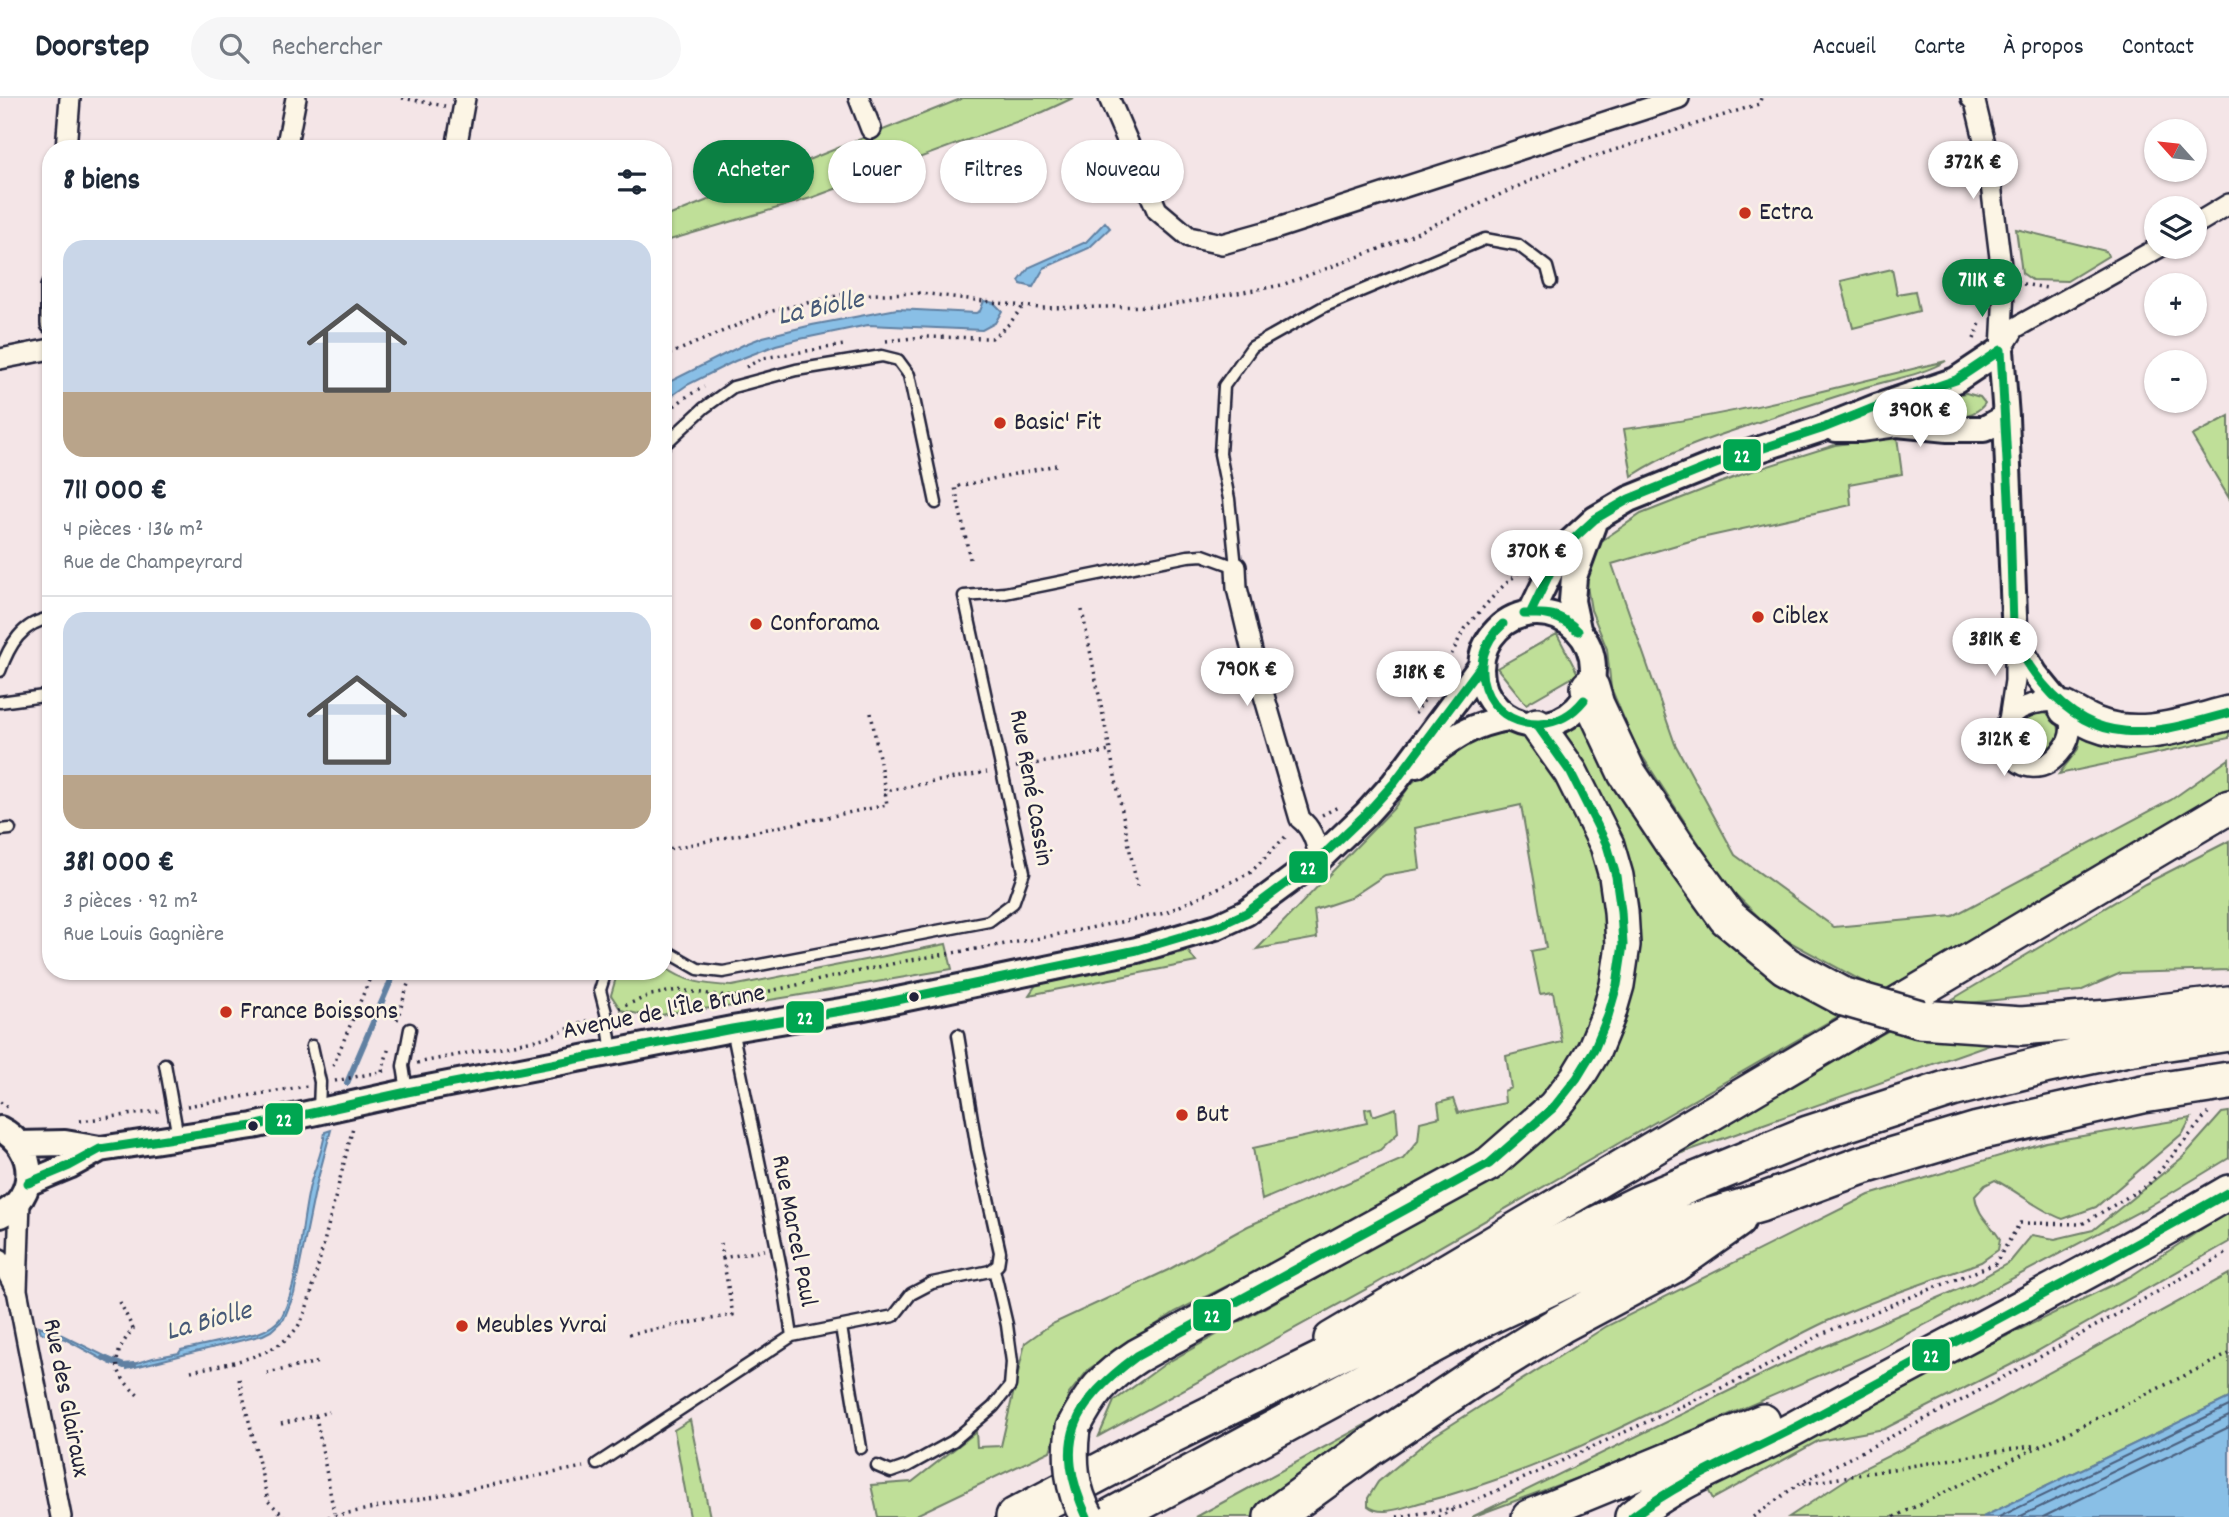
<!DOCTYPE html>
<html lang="fr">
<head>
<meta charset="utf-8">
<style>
  :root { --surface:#fff; --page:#f6f6f7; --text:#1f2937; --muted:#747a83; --line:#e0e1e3; --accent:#0b8043 }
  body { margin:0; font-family:Dekko,sans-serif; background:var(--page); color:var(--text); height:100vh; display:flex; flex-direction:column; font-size:26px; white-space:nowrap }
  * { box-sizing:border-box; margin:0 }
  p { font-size:23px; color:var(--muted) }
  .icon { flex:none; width:38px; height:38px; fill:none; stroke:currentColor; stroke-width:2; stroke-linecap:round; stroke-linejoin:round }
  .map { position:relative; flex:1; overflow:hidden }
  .panel { position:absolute; left:42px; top:42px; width:630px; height:840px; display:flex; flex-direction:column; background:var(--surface); border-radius:28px; box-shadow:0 2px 5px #0004 }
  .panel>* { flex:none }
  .banner { position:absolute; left:693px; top:42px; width:665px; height:63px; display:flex; gap:14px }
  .needle { width:46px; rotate:297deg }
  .fabs { position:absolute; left:2144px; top:21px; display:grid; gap:14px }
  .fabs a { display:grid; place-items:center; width:63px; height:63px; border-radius:50%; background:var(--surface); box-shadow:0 2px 5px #0004; font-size:35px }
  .price { position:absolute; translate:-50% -60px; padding:0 16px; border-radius:24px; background:#fff; color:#222; font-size:23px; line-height:46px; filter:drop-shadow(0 2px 4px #0008) }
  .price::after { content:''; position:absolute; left:50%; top:42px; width:21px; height:16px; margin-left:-10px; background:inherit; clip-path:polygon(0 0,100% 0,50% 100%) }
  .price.current { background:var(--accent); color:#fff }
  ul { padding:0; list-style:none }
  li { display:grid; align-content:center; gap:14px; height:371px; padding:0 21px }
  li+li { border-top:2px solid var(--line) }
  li span { display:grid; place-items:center; height:217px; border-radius:21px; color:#555 }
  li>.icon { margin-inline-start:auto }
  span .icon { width:126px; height:126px; fill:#fffc; stroke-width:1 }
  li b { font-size:30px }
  h2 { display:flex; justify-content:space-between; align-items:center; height:84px; padding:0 21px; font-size:30px }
  .tag { padding:0 24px; border-radius:32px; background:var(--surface); box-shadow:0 2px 5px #0004; font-size:24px; line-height:63px }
  .tag.current { background:var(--accent); color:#fff }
  header { display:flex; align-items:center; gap:42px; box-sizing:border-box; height:98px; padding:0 35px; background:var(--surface); border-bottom:2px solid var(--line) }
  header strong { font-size:33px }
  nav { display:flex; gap:38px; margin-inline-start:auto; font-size:24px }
  .search { width:490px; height:63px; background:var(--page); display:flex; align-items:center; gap:18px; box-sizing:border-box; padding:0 24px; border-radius:38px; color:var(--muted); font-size:26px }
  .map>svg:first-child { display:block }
</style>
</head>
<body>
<header>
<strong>Doorstep</strong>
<div class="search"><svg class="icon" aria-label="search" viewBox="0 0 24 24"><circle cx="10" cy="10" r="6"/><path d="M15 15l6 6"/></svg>Rechercher</div>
<nav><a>Accueil</a><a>Carte</a><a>À propos</a><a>Contact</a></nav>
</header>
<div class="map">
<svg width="2229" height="1419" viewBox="0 0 2229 1419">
  <rect width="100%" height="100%" fill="#f4e5e7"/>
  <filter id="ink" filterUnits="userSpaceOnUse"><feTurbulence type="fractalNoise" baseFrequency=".0143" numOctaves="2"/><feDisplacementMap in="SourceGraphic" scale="14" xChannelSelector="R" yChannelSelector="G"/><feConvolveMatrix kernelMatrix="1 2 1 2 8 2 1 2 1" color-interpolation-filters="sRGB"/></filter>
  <g filter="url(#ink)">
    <path fill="#bfdf98" stroke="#70806a" stroke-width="2" d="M963,0H1073L1043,14L811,100L663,144V120Z
      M2016,131L2106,153L2108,158L2067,183L2032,182L2022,175Z
      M1892,171L1897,196L1915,193L1919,213L1853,230L1841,183Z
      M1946,263C1922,277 1892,281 1866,289C1825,302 1784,315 1744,329C1704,342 1667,355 1632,378L1624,331C1733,318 1840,288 1946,263Z
      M1966,295L1980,299L1985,305C1971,329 1910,317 1885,316L1953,297Z
      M2229,318V400L2192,338Z
      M1897,339L1902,376L1849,386L1851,407L1697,441L1612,466L1675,646L1735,757L1834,829L1953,818L2171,702L2229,661V691L1882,894L1777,837L1725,786L1635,647L1611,590L1607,551L1591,512L1586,482L1600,444L1641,416L1743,376L1835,347Z
      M1557,536L1578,576L1526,606L1497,570Z
      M2023 633a18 18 0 1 1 36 0a18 18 0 1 1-36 0Z
      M1589,617L1667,755L1849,912L1372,1188L1099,1338L1114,1303L1165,1266L1445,1108L1570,1013L1612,954L1621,933L1638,834L1558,637Z
      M2229,626V640L2059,676L2078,651L2082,629Z
      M1488,635H1517L1544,655L1606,777L1608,864L1594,929L1558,986L1501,1043L1400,1101L1175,1214L1089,1271L1069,1296L1050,1353L912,1419H878L871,1387L912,1384L976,1334L977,1349L1001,1348L1025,1245L1050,1227L1168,1172L1248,1128L1403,1061L1418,1043L1420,1024L1440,1019L1438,1005L1453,1001L1458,1015L1505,1005L1504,993L1511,990L1506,958L1562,944L1553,894L1540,896L1531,853L1546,850L1521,707L1415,730L1420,771L1385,777L1350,800L1314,812L1317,840L1257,851L1394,710L1411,686L1437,664Z
      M2229,743V872L2121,875L2080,893L1941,908L2145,786Z
      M946,846L952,871L795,898L726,909L687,912L651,919L621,912L611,897L618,873H663V868C684,884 706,887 732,888Z
      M1188,853L1196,864L1029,897L1036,887Z
      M1895,929L2018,936L1648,1067Z
      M1371,1010L1373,1018L1396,1010L1398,1035L1380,1052L1262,1102L1253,1050L1367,1025L1365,1011Z
      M2229,1014V1060L2148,1109L1867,1257L1609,1368L1472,1419L1784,1266L1973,1185L2010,1164L2032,1137L2055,1141L2093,1132L2183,1059L2222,1015Z
      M2191,1020L2183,1035L2096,1109L2063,1121C2038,1112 2019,1094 1995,1082L1985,1087L1975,1098C1978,1119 1989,1123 2000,1141L1998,1152L1981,1164C1932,1183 1880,1199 1832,1221C1798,1236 1765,1256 1733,1273C1633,1325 1529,1378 1419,1405C1404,1409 1381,1419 1368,1408V1400L1378,1384L1432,1339L1607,1228L1869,1097L2046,1044Z
      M2229,1113V1144L2034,1255L1884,1331L1818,1343L1713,1401L1707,1390L1876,1301L2131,1178Z
      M2229,1176V1300L1983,1419H1789L1862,1371L1992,1306Z
      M1420,1297L1253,1419H1196Z
      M690,1322L710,1419H690L674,1332Z"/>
    <path fill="#89bfe6" stroke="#6080a2" stroke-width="2" d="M1105,124L1110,130L1089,150L1044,170L1033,189L1021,186L1019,183L1030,169L1086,144Z
      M984,203L994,205L1002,213L995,225L982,232L868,227L800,241L776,247L735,263L687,287L663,304V287L743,247L763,239L812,227L897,211L976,215L980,213Z
      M331,1032L316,1088L294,1196L284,1221L271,1233L263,1237L127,1271V1268L153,1260L179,1255L181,1252L258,1235C267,1232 279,1225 283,1216C301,1176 300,1129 310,1087C315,1069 323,1053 325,1034Z
      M39,1228L62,1237L111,1261V1266L65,1241L41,1235Z
      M2229,1300V1419H1983Z"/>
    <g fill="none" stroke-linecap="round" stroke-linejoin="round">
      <path stroke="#4b617f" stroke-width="2" d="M1999,1419L2229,1308
        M2019,1419L2229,1318
        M2043,1419L2229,1329"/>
      <path stroke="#6080a2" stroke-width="6" d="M347,985L395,873
        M104,1260L124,1268L134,1267"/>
      <g stroke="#22223b" stroke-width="15">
        <path id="service" d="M663,348L704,310L733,289L796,272L882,258L898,262L909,277L936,405
          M0,573C9,548 22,524 51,520
          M0,604L51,597
          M0,732L10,731
          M663,851L698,871L723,874L989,823L1013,805L1024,774L964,498L1005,495L1188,458L1203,457L1236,469L1229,401L1220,356L1224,288L1252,249L1325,208L1485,141L1518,147L1547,169L1551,184
          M606,873L600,892L606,915L612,954
          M312,948L320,984L319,1013
          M165,966L178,1039
          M407,993L403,968L410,931
          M841,1229L861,1350
          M792,1238L894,1218L911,1196L932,1185L990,1173L998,1167L1000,1154L977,1051L958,937
          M597,1366L792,1238L783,1180L732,931
          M877,1368L891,1374L908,1368L953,1343L993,1309L1010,1288L1012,1264L1007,1227L994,1171"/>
      </g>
      <g stroke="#22223b" stroke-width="24">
        <path id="minor" d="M859,0L871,31
          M1109,0L1157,112L1189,139L1222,146L1272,132L1679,0
          M1971,0L1975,4L1987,54L2004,192L2001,252
          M66,51L70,0
          M286,51L296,0
          M456,51L465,0
          M2194,127L2229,106
          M51,189V226
          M2002,251L2015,230L2160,149
          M0,261L51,251
          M1236,469L1237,490L1256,570L1300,721C1312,730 1317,746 1319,761
          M2057,603C2048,604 2038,604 2030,607C1974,624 2023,705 2063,651C2073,638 2072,625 2066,611
          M2009,622L2015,583V542
          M20,1103L17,1192L61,1419
          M0,1161L16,1191"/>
      </g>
      <g stroke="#22223b" stroke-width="30">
        <path id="tertiary" d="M1836,331H1861L1897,326L1948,331H1984L2006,319
          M1531,514L1552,470L1569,445L1595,421L1629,401L1718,365L1821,331L1876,309L1956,282L2001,252L2006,319L2015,542L2035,576L2057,603L2066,611
          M1481 571a56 56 0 1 1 112 0a56 56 0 1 1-112 0Z
          M1578,531L1572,503L1574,479L1593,427
          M1417,667C1449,643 1468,626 1509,620
          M0,1031C37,1049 39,1100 0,1117
          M19,1046L65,1045L100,1051
          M28,1085L69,1068L100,1051L253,1028L407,994L732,931L859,910L1137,852L1218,828L1246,815L1319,761L1366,716L1394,685L1481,568"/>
      </g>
      <g stroke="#22223b" stroke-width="38">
        <path id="trunk" d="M2066,611C2076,616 2085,622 2095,626C2140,644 2185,626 2229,615
          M1331,1241L2229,709
          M1073,1330C1091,1295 1103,1280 1137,1258L1489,1066L1554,1009L1577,980L1594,952L1608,918L1617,887L1623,847L1621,813L1616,778L1607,747L1571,675L1537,627
          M1529,1419L1763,1323
          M1632,1419C1680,1379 1740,1360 1795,1330C1939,1251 2087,1177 2229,1094"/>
      </g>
      <g stroke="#22223b" stroke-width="42">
        <path id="motorway" d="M1590,590L1595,607L1627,675L1675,747L1727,819L1786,868L1844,899
          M1920,921L2021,928L2109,921L2229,907
          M1015,1419L1172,1336L1640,1106L1808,1037L1952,990L2044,967L2128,949L2229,934
          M1112,1419L1470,1226L1677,1129L1760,1105L1860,1068L1978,1033L2143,996L2229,983
          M1273,1419L1367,1351L1473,1280L1561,1226L1672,1167L1737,1121"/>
      </g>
      <path stroke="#22223b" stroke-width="3.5" stroke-dasharray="2 5" stroke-linecap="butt" d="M402,0L445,8
        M2023,186L2047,190
        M1974,241L1981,223
        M886,243L924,239L992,240L1010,225L1024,207
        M663,259L768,214L841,197L921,195L1039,210L1165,208L1282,187L1390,147L1558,70L1759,6L1761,0
        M746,269L763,260L844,247
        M663,316L689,297L704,289
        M970,461L955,389L1061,366
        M1082,512L1137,788
        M871,615L885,693L987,674
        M1415,616L1443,574L1464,531L1500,491L1529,465
        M1016,669L1110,653
        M1322,717L1340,708
        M663,752L887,707L885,693
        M619,910L651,897L678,892L732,899L752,897L905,863L1035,841L1165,815L1250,775L1288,736
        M397,922L412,873
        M417,965L549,939L592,921
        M333,968L373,873
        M382,974L389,949
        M335,983L389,972
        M0,1004L7,1009
        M187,1008L307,988
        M80,1023L159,1013
        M721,1145L723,1160L765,1152
        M120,1204L133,1231C109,1261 113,1275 141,1300
        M629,1236L733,1217L723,1160
        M191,1273C224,1266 274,1260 296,1231C304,1221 307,1208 311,1196L353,1029
        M267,1275L319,1264
        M239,1281L268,1403L285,1419
        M316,1318L334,1415
        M281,1326L329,1314
        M1803,1386L2037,1347
        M328,1419L583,1369
        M1397,1419L1461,1409L1756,1274L1824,1235L1903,1202L1995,1166L2020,1125L2082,1126L2148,1087L2208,1015
        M1438,1419L1455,1411
        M1753,1419L1797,1387L1964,1301L2229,1154
        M1894,1419L2229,1256"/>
      <use href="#service" stroke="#fcf5e5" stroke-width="10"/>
      <use href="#minor" stroke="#fcf5e5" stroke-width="19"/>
      <use href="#tertiary" stroke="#fcf5e5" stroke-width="24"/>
      <use href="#trunk" stroke="#fcf5e5" stroke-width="33"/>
      <use href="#motorway" stroke="#fcf5e5" stroke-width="37"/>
      <g stroke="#22223b" stroke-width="38" stroke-linecap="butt">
        <path id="trunk-bridge" d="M1073,1330C1069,1362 1071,1391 1087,1419"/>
      </g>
      <g stroke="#22223b" stroke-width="42" stroke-linecap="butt">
        <path id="motorway-bridge" d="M1844,899L1920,921"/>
      </g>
      <use href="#trunk-bridge" stroke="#fcf5e5" stroke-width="33"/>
      <use href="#motorway-bridge" stroke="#fcf5e5" stroke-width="37"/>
      <g stroke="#fcf5e5" stroke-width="14">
        <path id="bus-1" d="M1531,514L1552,470L1569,445L1595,421L1629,401L1718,365L1821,331L1876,309L1956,282L2001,252L2010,419L2013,530C2016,550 2030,570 2043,586C2100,654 2155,635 2229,615
          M1524,516C1547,515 1561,515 1578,533
          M1524,516C1548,515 1559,518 1578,533
          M1503,526C1462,562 1484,627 1539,626
          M1539,626C1558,625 1572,617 1584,602
          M28,1085L69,1068L100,1051L253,1028L407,994L732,931L859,910L1137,852L1218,828L1246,815L1319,761L1366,716L1394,685L1481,568
          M1087,1419C1052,1343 1074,1305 1137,1258L1489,1066L1554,1009L1577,980L1594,952L1608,918L1617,887L1623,847L1621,813L1616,778L1607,747L1571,675L1537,627
          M1632,1419C1685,1379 1746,1356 1804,1325C1946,1248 2089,1174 2229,1094"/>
      </g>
      <use href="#bus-1" stroke="#00a651" stroke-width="9"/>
    </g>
  </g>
  <g fill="#c8321e" stroke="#fcf5e5" stroke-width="2.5">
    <circle cx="1745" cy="115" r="7"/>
    <circle cx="1000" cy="325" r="7"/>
    <circle cx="1758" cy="519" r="7"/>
    <circle cx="756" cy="526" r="7"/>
    <circle cx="226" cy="914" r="7"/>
    <circle cx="1182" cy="1017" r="7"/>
    <circle cx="462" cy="1228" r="7"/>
  </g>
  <g fill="#22223b" stroke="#fcf5e5" stroke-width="2.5">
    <circle cx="914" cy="899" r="6"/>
    <circle cx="253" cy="1028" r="6"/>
  </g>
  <g text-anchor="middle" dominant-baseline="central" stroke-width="5" stroke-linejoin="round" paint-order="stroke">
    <g font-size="26" fill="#22223b" stroke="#fcf5e5" text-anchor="start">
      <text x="1759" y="115">Ectra</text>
      <text x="1014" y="325">Basic' Fit</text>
      <text x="1772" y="519">Ciblex</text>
      <text x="770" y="526">Conforama</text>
      <text x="240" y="914">France Boissons</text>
      <text x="1196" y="1017">But</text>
      <text x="476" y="1228">Meubles Yvrai</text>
    </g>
    <g font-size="26" fill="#22223b" stroke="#fcf5e5">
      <text transform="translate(1030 690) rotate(80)">Rue René Cassin</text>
      <text transform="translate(664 915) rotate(-11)">Avenue de l'Île Brune</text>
      <text transform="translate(793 1133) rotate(79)">Rue Marcel Paul</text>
      <text transform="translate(65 1300) rotate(79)">Rue des Glairaux</text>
    </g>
    <g font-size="28" font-style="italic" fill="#465977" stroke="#fcf5e5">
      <text transform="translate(821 212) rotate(-12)">La Biolle</text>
      <text transform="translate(209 1225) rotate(-15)">La Biolle</text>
    </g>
  </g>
  <g stroke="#fcf5e5" stroke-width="2.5">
    <rect x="1722" y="340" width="40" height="34" rx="7" fill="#00a651"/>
    <rect x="1288" y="752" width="41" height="34" rx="7" fill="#00a651"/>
    <rect x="785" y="902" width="40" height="34" rx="7" fill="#00a651"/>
    <rect x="264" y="1004" width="40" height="34" rx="7" fill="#00a651"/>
    <rect x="1192" y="1200" width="40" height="34" rx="7" fill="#00a651"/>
    <rect x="1911" y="1240" width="40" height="34" rx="7" fill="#00a651"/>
  </g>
  <g font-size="19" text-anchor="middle" font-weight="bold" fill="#fff">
    <text x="1742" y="364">22</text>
    <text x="1308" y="776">22</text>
    <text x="805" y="926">22</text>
    <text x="284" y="1028">22</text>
    <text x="1212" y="1224">22</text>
    <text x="1931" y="1264">22</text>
  </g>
</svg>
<div class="fabs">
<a><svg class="needle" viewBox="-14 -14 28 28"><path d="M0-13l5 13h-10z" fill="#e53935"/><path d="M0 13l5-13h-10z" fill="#747a83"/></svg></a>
<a><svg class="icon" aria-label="layers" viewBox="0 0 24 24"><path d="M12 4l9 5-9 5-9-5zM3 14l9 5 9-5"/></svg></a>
<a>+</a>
<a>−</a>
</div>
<b class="price" style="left:1973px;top:103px">372K €</b>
<b class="price current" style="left:1982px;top:221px">711K €</b>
<b class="price" style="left:1920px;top:351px">390K €</b>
<b class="price" style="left:1537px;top:492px">370K €</b>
<b class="price" style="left:1995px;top:580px">381K €</b>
<b class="price" style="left:1247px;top:610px">790K €</b>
<b class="price" style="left:1419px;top:613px">318K €</b>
<b class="price" style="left:2004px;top:680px">312K €</b>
<div class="banner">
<a class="tag current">Acheter</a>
<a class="tag">Louer</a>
<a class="tag">Filtres</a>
<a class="tag">Nouveau</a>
</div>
<section class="panel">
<h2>8 biens<svg class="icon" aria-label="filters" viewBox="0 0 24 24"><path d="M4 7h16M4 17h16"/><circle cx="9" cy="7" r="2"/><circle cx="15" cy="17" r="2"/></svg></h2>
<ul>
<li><span style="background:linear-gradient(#c9d6e8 70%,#b9a48a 0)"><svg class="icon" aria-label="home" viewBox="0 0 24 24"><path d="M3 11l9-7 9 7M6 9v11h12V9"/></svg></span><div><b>711 000 €</b><p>4 pièces · 136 m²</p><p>Rue de Champeyrard</p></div></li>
<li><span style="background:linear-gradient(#c9d6e8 75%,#b9a48a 0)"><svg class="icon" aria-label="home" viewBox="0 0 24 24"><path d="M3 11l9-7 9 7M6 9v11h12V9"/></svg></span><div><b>381 000 €</b><p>3 pièces · 92 m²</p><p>Rue Louis Gagnière</p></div></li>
</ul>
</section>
</div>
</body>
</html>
